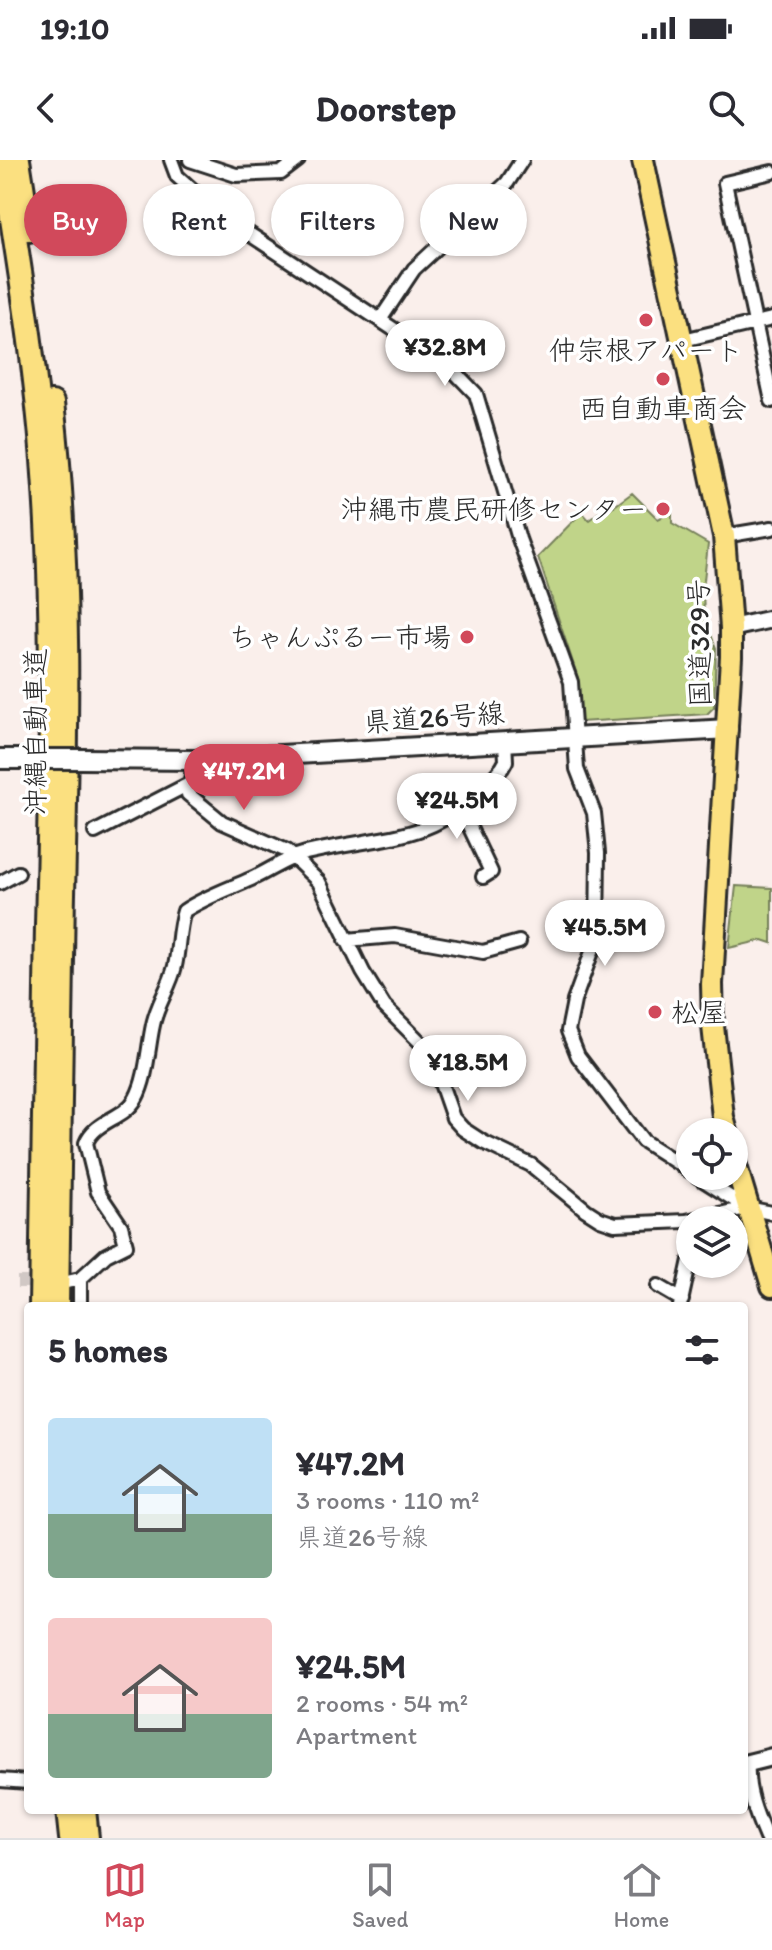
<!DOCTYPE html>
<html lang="en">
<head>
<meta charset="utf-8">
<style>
  :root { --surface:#fff; --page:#f2f2f3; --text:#2b2b33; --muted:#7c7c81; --line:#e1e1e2; --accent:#d1495b }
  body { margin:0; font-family:Itim,"Klee One",sans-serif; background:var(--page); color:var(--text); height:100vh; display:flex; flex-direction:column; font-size:30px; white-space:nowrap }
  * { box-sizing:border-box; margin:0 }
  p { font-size:26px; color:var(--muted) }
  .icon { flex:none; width:44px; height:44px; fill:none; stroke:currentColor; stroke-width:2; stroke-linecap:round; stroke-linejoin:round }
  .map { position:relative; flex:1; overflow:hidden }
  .panel { position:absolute; left:24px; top:1142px; width:724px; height:512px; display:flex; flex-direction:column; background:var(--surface); border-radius:8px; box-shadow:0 2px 6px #0004 }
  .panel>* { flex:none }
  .guide { position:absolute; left:24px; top:24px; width:724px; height:72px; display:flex; gap:16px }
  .controls { position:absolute; left:676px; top:958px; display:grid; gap:16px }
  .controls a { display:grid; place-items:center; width:72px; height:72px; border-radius:50%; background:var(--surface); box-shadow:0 2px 6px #0004; font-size:40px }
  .price { position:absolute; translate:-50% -68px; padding:0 18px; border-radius:28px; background:#fff; color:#222; font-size:26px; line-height:52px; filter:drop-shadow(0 2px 4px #0008) }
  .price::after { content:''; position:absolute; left:50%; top:48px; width:24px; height:18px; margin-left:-12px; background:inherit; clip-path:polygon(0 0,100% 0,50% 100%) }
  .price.active { background:var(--accent); color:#fff }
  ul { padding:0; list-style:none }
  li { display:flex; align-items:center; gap:24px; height:200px; padding:0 24px }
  li span { display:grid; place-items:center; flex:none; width:224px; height:160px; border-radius:8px; color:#555 }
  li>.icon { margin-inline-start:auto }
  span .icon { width:96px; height:96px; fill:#fffc; stroke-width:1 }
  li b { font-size:34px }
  h2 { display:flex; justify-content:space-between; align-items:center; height:96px; padding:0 24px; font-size:34px }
  .tag { padding:0 28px; border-radius:36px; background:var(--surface); box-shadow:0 2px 6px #0004; font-size:28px; line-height:72px }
  .tag.active { background:var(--accent); color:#fff }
  .status { display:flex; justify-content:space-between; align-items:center; height:56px; padding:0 40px; background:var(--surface); direction:ltr }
  .status svg { height:22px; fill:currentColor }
  header { display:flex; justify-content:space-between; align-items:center; height:104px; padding:0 24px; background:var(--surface); font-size:36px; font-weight:800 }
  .dock { display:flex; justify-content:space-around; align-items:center; height:112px; border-top:2px solid var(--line); background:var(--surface); font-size:22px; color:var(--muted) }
  .dock a { display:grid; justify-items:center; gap:4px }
  .dock .active { color:var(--accent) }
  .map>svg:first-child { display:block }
</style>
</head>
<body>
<div class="status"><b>19:10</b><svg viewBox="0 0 49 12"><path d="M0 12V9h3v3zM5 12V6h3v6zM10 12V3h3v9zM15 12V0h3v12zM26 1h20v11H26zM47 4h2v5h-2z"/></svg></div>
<header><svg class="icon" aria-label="back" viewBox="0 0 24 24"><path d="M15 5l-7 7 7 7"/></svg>Doorstep<svg class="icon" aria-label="search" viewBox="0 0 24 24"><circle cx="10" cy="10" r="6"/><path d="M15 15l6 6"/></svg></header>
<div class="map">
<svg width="772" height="1678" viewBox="0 0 772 1678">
  <rect width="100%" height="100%" fill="#faefeb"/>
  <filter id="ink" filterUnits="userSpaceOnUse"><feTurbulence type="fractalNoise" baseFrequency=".0125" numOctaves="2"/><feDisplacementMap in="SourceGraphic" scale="16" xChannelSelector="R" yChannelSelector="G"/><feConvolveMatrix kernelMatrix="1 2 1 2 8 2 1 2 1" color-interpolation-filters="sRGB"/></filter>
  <g filter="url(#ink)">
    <path fill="#c0d489" stroke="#76805a" stroke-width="2" d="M632,333L658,359L672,352V363L708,384L703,429L704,456L716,488L714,547L707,554L580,562L578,518L538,397L582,352L589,360L605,348L609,350Z
      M736,726L772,728V783L763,780L729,788Z"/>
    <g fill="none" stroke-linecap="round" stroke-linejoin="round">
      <path stroke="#d1c8c5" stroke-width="12" stroke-dasharray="12 6" stroke-linecap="butt" d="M17,1122H46"/>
      <g stroke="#2b2b2b" stroke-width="18">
        <path id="minor" d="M171,0L177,16L219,54L448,205L476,234L519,379L571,522L577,609L594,653L598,693L597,778L574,841L568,871L578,896L643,981L690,1011
          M190,0L236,15L281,13L298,0
          M772,12L725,23L772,241
          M380,160L414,109L507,23L522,0
          M683,180L772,159
          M724,376L772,368
          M195,600L188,634L222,662L287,691L319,722L363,812L384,846L430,892L453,958L463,969L483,982L531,1005L586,1050L600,1059L615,1064L686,1061L747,1048L772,1053
          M461,649L491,712L483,717
          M95,672L189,624
          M0,723L18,713
          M346,780L395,776L483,792L519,782
          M697,1016L747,1048
          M67,1122L80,1119L106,1095L126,1085L121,1066L98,1032L86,983C95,960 125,959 136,938C147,918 148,887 153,865C157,844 170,827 175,806C179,788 178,769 184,751C205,737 229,729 251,719C269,711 286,698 306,693C395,672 436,686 502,608L506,601L505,580
          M658,1126L682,1140
          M80,1146V1119
          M680,1146L690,1100
          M748,1604C746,1630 756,1654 766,1678
          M0,1620L28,1622"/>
      </g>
      <g stroke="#2b2b2b" stroke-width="22">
        <path id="tertiary" d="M731,468L772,459
          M744,1604L772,1597"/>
      </g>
      <g stroke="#2b2b2b" stroke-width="24">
        <path id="secondary" d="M0,599H32
          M81,599L195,600L728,569"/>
      </g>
      <g stroke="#2b2b2b" stroke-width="26">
        <path id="trunk" d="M643,0L724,376L731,468V497L712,824L713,866L723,957L727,972
          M734,999L772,1126"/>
      </g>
      <g stroke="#2b2b2b" stroke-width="28">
        <path id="motorway" d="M3,0C18,100 35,199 43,300C55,454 51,610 47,765C44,892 42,1019 41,1146
          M18,0L29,70
          M52,243C71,405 67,570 63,734C60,871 58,1008 57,1146
          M68,1650L71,1678
          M84,1650L87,1678"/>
      </g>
      <use href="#minor" stroke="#fff" stroke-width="12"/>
      <use href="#tertiary" stroke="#fff" stroke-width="16"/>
      <use href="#secondary" stroke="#fff" stroke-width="18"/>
      <use href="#trunk" stroke="#fbe080" stroke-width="20"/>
      <use href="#motorway" stroke="#fbe080" stroke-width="22"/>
      <g stroke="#2b2b2b" stroke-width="24" stroke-linecap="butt">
        <path id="secondary-bridge" d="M32,599H81"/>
      </g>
      <use href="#secondary-bridge" stroke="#fff" stroke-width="18"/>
    </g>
  </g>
  <g fill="#d1495b" stroke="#fff" stroke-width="3">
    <circle cx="646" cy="160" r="8"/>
    <circle cx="663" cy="219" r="8"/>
    <circle cx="663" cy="349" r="8"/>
    <circle cx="467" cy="477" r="8"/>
    <circle cx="655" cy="852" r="8"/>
  </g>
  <g text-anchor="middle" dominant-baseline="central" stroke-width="7" stroke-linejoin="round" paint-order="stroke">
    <g font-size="28" fill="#2b2b2b" stroke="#fff">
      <text x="646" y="190">仲宗根アパート</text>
      <text x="663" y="248">西自動車商会</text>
      <text x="647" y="349" text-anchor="end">沖縄市農民研修センター</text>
      <text x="451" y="477" text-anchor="end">ちゃんぷるー市場</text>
      <text x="671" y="852" text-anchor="start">松屋</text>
    </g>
    <g font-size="28" fill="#2b2b2b" stroke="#fff">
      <text transform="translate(699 483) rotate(-91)">国道329号</text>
      <text transform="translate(434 557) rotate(-4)">県道26号線</text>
      <text transform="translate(35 572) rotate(-90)">沖縄自動車道</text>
    </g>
  </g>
</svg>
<div class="controls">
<a><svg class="icon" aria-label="locate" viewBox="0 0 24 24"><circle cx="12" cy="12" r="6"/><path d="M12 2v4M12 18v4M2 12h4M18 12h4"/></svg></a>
<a><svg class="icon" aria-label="layers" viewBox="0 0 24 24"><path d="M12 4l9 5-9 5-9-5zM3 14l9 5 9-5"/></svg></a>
</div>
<b class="price" style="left:445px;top:228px">¥32.8M</b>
<b class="price active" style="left:244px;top:652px">¥47.2M</b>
<b class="price" style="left:457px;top:681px">¥24.5M</b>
<b class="price" style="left:605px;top:808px">¥45.5M</b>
<b class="price" style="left:468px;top:943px">¥18.5M</b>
<div class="guide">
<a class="tag active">Buy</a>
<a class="tag">Rent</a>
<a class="tag">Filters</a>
<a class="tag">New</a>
</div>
<section class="panel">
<h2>5 homes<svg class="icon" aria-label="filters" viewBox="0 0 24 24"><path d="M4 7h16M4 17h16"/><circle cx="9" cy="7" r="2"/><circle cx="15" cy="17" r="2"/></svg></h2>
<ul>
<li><span style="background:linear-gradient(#bfe0f5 60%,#7fa58c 0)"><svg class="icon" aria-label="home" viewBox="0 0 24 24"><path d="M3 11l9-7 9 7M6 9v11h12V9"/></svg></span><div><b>¥47.2M</b><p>3 rooms · 110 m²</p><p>県道26号線</p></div></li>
<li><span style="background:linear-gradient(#f6c9c9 60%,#7fa58c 0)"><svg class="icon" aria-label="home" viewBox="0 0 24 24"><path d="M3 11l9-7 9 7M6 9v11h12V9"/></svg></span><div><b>¥24.5M</b><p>2 rooms · 54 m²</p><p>Apartment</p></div></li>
</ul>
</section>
</div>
<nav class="dock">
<a class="active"><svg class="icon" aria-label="map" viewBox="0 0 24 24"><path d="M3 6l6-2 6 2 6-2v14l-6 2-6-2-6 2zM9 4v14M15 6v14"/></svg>Map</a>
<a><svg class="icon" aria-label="saved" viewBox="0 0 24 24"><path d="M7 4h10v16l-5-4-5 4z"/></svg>Saved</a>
<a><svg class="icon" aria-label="home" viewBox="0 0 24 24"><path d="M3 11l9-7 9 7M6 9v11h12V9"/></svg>Home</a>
</nav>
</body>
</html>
